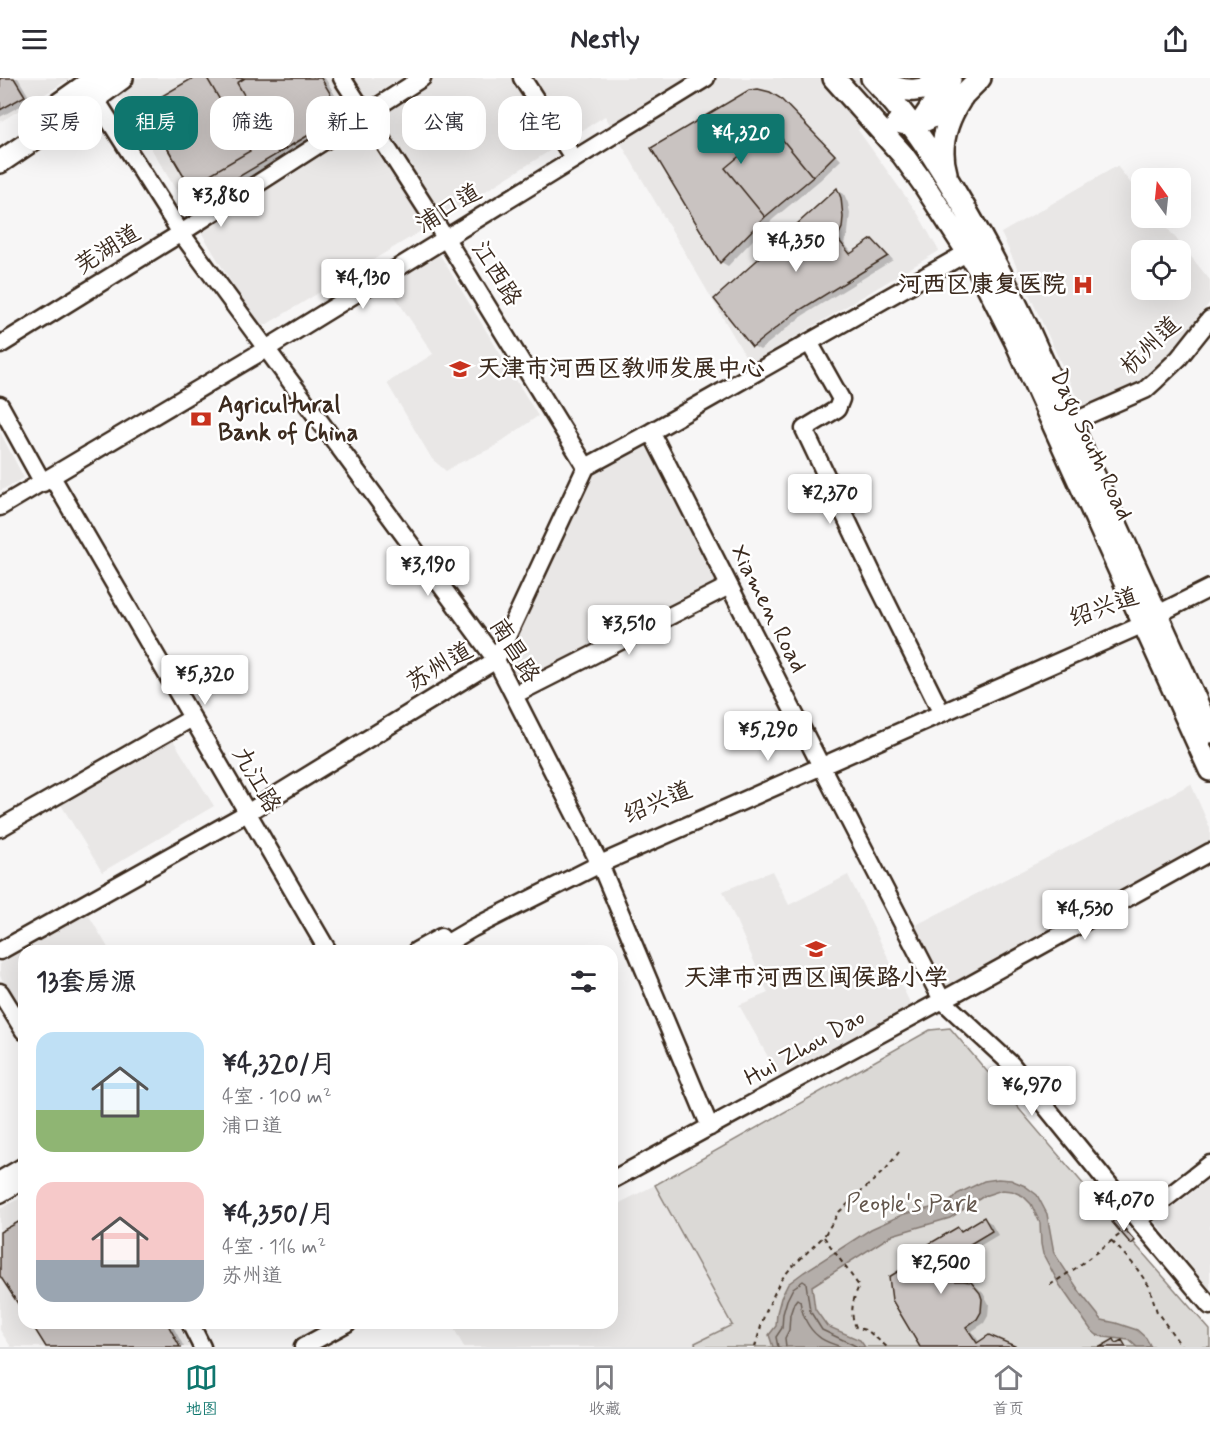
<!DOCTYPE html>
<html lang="zh">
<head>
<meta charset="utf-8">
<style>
  :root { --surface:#fff; --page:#f2f2f3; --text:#2b2b33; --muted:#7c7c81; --line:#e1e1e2; --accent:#0f766e }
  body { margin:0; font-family:Mynerve,"LXGW WenKai TC",sans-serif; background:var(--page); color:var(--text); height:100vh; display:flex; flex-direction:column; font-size:22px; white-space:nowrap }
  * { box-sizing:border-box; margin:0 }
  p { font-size:20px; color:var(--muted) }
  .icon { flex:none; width:33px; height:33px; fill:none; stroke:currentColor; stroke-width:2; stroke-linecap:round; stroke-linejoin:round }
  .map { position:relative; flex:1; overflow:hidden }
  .details { position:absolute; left:18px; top:867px; width:600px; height:384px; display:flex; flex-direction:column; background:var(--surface); border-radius:18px; box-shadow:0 6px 24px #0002 }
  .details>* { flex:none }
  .banner { position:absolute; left:18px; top:18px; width:600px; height:54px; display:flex; gap:12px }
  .needle { width:39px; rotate:345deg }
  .controls { position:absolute; left:1131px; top:90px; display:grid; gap:12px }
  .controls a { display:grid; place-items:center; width:60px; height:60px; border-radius:12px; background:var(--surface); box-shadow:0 6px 24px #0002; font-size:30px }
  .price { position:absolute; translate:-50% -51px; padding:0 14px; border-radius:6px; background:#fff; color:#222; font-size:20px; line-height:39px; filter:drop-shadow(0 2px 3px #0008) }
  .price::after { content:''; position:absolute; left:50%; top:36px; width:18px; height:14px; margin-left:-9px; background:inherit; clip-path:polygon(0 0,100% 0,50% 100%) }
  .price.current { background:var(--accent); color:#fff }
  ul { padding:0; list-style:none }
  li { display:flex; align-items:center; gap:18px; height:150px; padding:0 18px }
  li span { display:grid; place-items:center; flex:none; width:168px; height:120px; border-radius:18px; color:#555 }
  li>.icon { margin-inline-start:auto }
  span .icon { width:72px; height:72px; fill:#fffc; stroke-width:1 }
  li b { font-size:26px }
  h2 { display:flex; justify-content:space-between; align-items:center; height:72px; padding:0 18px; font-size:26px }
  .chip { padding:0 21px; border-radius:18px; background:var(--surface); box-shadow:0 6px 24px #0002; font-size:21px; line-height:54px }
  .chip.current { background:var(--accent); color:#fff }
  header { display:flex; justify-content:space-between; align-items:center; height:78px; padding:0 18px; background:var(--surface); font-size:27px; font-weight:700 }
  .tabs { display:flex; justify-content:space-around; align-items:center; height:84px; border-top:2px solid var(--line); background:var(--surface); font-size:16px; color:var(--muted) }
  .tabs a { display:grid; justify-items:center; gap:3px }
  .tabs .current { color:var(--accent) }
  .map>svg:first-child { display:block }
</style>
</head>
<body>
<header><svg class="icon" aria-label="menu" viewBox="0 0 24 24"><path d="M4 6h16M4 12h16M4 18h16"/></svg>Nestly<svg class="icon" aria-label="share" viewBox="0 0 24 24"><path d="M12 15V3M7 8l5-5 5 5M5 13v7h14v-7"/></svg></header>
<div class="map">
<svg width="1210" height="1269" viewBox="0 0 1210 1269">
  <rect width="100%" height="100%" fill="#f7f6f6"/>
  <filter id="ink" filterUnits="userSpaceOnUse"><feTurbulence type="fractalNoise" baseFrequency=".0167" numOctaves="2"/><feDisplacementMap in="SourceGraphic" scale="12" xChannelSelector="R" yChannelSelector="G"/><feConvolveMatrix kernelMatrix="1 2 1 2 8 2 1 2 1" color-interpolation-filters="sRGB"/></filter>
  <g filter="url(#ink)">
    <path fill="#e9e7e6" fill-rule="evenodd" d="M0,0H71L0,44Z
      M109,0H913L858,52L918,136L939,173L750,286L605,38L454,133L259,251Z
      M1117,88L1141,118L1142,140H1159L1210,202V224L1171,274L1131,310L1082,331L1001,155ZM1142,172H1180V212H1142Z
      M440,177L538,338L492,370L457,386L446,393L432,381L387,305L433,276L388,208Z
      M0,354L24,400L0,413Z
      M647,367L718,506L516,606L503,582L592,397Z
      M173,662L214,728L102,794L60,725Z
      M1191,706L1210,750V767L949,911L914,848Z
      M772,793L789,827L848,797L913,931L782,1004L739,927L768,915L723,813Z
      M88,836L110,873H24V936L0,898V886Z
      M1210,1100V1212L1155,1143Z
      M655,1107L732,1248L695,1265L696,1269H464L451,1245H612V1129Z
      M24,1118V1245H177L189,1269H11L0,1252V1131Z"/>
    <path fill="#dbd9d6" stroke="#8b827a" stroke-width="1.5" d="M950,950L1114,1142L1210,1252V1269H696L695,1265L732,1247L655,1107L930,952Z"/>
    <path fill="#b4aeaa" stroke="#847972" stroke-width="1.5" d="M998,1101L1011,1102L1025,1108L1037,1117L1047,1136L1054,1175L1082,1217L1102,1242L1116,1245L1137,1252L1146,1260L1151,1269H1137L1129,1262L1104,1259L1097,1257L1091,1252L1059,1206L1043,1176L1041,1166L1040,1145L1031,1126L1023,1118L1012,1113L1002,1112L984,1118L950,1140L892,1157L812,1208L815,1231L827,1248L860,1262L865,1269H773L769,1257L776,1248L777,1235L781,1220L788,1206L804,1194L871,1151L904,1136L944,1127L952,1122L957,1116L984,1103Z"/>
    <path fill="#0003" d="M0,0H18L31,22L0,39Z
      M196,0H325L349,41L207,126L199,122Z
      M770,15L787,26L841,82L820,102L772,142L728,188L721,184Z
      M837,112L844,116L848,125L850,135L848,155L844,165L853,176L872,163L879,167L893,182L802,238L760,272L753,268Z
      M984,1141L991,1145L998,1157L946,1188L956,1205L971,1206L978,1210L983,1215L989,1226L988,1238L984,1245L972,1253L980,1265L1014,1269H922L935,1173L958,1150L963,1153Z
      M33,1245H171L184,1269H48Z"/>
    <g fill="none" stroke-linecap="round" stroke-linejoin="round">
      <path stroke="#6b5f56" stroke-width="1.5" d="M778,1269L776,1259L782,1250L783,1236L787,1222L793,1210L803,1203L806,1205L810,1233L822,1252L858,1269
        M786,1269L785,1260L789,1252L790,1237L794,1225L797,1221L800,1223C802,1236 808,1250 818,1258C824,1264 834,1266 841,1269"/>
    </g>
    <path fill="#c9c3c1" stroke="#3b2a1e" stroke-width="1.5" d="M0,0H14L25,18L0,32Z
      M193,0H321L343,37L198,123L143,29Z
      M193,0H207L250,73L190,108L143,29Z
      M245,0H321L343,37L278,75L237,5Z
      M758,11L770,14L780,20L835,77L813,99L765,139L720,185L651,70L749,12Z
      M773,50L813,99L765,139L725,90Z
      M837,110L841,120L843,139L842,150L837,160L850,176L872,161L888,178L795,235L752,269L714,221Z
      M984,1139L992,1153L940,1184L951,1203H963L971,1204L980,1215L982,1221L981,1234L977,1241L966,1249L977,1265L989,1257L1017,1269H920L892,1222L889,1199L933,1172L929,1166L958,1149L961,1153Z
      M24,1141V1235L0,1198V1154Z
      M1116,1141L1135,1163L1131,1166L1112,1144Z
      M31,1245H167L180,1269H46Z
      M1114,1261L1116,1265L1122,1262L1126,1269H1100Z"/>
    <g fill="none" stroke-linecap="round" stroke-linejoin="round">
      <g stroke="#3b2a1e" stroke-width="21">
        <path id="minor" d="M342,0L446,161L586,389
          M522,0L574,81
          M95,20L181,155L496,582L600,786L710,1049
          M809,264L841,321L837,331L804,351L876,503L937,626
          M0,267L181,155L422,0
          M0,327L43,405
          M1061,349L1145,312L1156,302L1179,280L1210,241
          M651,354L817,680L942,922L1011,986L1138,1142L1210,1228
          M52,399L328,873
          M0,429L266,271L706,0
          M514,617L729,508
          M0,750L192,640
          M0,873L247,735L496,582L586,389L651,354L968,174
          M416,873L441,859
          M434,873L473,850L600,786L1144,546L1158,536L1210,510
          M0,914L24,953
          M0,1102L24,1088
          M612,1102L961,912L1210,774
          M0,1116L24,1102
          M1138,1142L1210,1086
          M190,1245L202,1269
          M303,1269L347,1245"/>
      </g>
      <g stroke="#3b2a1e" stroke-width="26">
        <path id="major" d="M834,0L902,76L923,105L980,193L1015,262L1210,692
          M872,0C907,36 933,77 958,119C984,162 1006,205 1027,249L1210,654
          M877,1C906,18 921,14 950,1
          M953,27L980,0
          M924,40L950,1
          M35,43L96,0
          M898,44C921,52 944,31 962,19
          M0,84L95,20L122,0
          M946,95C938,68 946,44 960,22"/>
      </g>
      <path stroke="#3b2a1e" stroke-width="2" stroke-dasharray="4.5 4.5" stroke-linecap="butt" d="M824,1159L859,1208C853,1221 849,1235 856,1249L868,1253L887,1269
        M1112,1163L1135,1188L1149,1208L1157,1234L1182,1269
        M1050,1207L1076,1190L1127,1151
        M755,1269L764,1238L780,1203L790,1191L824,1158L839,1134L886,1091L899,1074"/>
      <use href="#minor" stroke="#fff" stroke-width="16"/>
      <use href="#major" stroke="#fff" stroke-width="21"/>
    </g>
  </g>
  <defs>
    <g id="hospital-bare" transform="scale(1.62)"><path d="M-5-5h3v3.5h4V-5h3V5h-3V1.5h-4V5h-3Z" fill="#c8321e" stroke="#fff" stroke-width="2.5" paint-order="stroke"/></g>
    <g id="school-bare" transform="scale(1.62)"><path d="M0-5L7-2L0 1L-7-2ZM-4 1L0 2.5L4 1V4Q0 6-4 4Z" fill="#c8321e" stroke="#fff" stroke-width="2.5" paint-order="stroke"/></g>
    <g id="bank-bare" transform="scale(1.62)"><path d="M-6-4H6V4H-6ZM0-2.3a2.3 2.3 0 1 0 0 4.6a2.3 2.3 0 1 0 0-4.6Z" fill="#c8321e" stroke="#fff" stroke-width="2.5" paint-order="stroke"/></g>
  </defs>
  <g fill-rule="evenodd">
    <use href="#hospital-bare" x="1083" y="207"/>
    <use href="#school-bare" x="460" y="291"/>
    <use href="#bank-bare" x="201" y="341"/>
    <use href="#school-bare" x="816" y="871"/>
  </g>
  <g text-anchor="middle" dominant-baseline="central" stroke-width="5" stroke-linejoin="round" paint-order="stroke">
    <g font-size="24" fill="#3b2a1e" stroke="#fff">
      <text transform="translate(449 131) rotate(-32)">浦口道</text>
      <text transform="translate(108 172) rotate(-32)">芜湖道</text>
      <text transform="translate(496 196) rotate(58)">江西路</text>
      <text transform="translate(1151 268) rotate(-44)">杭州道</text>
      <text transform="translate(1091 367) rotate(65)">Dagu South Road</text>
      <text transform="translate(1104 530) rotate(-20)">绍兴道</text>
      <text transform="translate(768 531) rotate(63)">Xiamen Road</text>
      <text transform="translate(514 573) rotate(58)">南昌路</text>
      <text transform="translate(440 589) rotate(-31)">苏州道</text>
      <text transform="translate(256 702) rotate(60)">九江路</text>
      <text transform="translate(658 725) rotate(-23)">绍兴道</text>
      <text transform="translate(805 970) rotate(-29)">Hui Zhou Dao</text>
    </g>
    <g font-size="24" font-weight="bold" fill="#3b2a1e" stroke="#fff" text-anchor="start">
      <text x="1066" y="207" text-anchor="end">河西区康复医院</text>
      <text x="477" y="291">天津市河西区教师发展中心</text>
      <text x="218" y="327">Agricultural<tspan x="218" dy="28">Bank of China</tspan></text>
      <text x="816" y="900" text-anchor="middle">天津市河西区闽侯路小学</text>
    </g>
    <g font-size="24" fill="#63564c" stroke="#fff">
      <text x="912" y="1126">People's Park</text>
    </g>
  </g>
</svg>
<div class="controls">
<a><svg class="needle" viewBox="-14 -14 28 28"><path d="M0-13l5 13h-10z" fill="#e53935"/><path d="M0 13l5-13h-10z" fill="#7c7c81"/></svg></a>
<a><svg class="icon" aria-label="locate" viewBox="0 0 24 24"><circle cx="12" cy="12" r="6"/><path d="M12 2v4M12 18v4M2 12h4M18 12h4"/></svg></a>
</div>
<b class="price current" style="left:741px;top:87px">¥4,320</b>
<b class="price" style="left:221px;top:150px">¥3,880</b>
<b class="price" style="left:796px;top:195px">¥4,350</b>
<b class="price" style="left:363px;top:232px">¥4,130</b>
<b class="price" style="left:830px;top:447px">¥2,370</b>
<b class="price" style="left:428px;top:519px">¥3,190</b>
<b class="price" style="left:629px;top:578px">¥3,510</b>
<b class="price" style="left:205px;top:628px">¥5,320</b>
<b class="price" style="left:768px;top:684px">¥5,290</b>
<b class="price" style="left:1085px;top:863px">¥4,530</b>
<b class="price" style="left:1032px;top:1039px">¥6,970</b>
<b class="price" style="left:1124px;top:1154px">¥4,070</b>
<b class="price" style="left:941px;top:1217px">¥2,500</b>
<div class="banner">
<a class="chip">买房</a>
<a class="chip current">租房</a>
<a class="chip">筛选</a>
<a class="chip">新上</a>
<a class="chip">公寓</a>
<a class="chip">住宅</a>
</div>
<section class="details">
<h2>13套房源<svg class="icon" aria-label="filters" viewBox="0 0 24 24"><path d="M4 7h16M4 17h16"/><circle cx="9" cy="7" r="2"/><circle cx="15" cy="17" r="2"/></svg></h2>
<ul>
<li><span style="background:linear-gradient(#bfe0f5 65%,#8fb573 0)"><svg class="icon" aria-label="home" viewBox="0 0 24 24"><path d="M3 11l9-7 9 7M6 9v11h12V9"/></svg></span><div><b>¥4,320/月</b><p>4室 · 100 m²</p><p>浦口道</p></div></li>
<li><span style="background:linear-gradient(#f6c9c9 65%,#9aa5b1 0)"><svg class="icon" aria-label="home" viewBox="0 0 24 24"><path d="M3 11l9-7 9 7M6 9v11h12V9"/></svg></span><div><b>¥4,350/月</b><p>4室 · 116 m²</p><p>苏州道</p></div></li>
</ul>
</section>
</div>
<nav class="tabs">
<a class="current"><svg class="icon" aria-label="map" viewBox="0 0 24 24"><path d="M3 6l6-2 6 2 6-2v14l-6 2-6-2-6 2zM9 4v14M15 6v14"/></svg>地图</a>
<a><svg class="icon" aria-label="saved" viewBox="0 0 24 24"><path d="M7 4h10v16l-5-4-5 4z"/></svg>收藏</a>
<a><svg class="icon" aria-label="home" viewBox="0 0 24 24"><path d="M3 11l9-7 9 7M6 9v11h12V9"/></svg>首页</a>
</nav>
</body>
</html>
